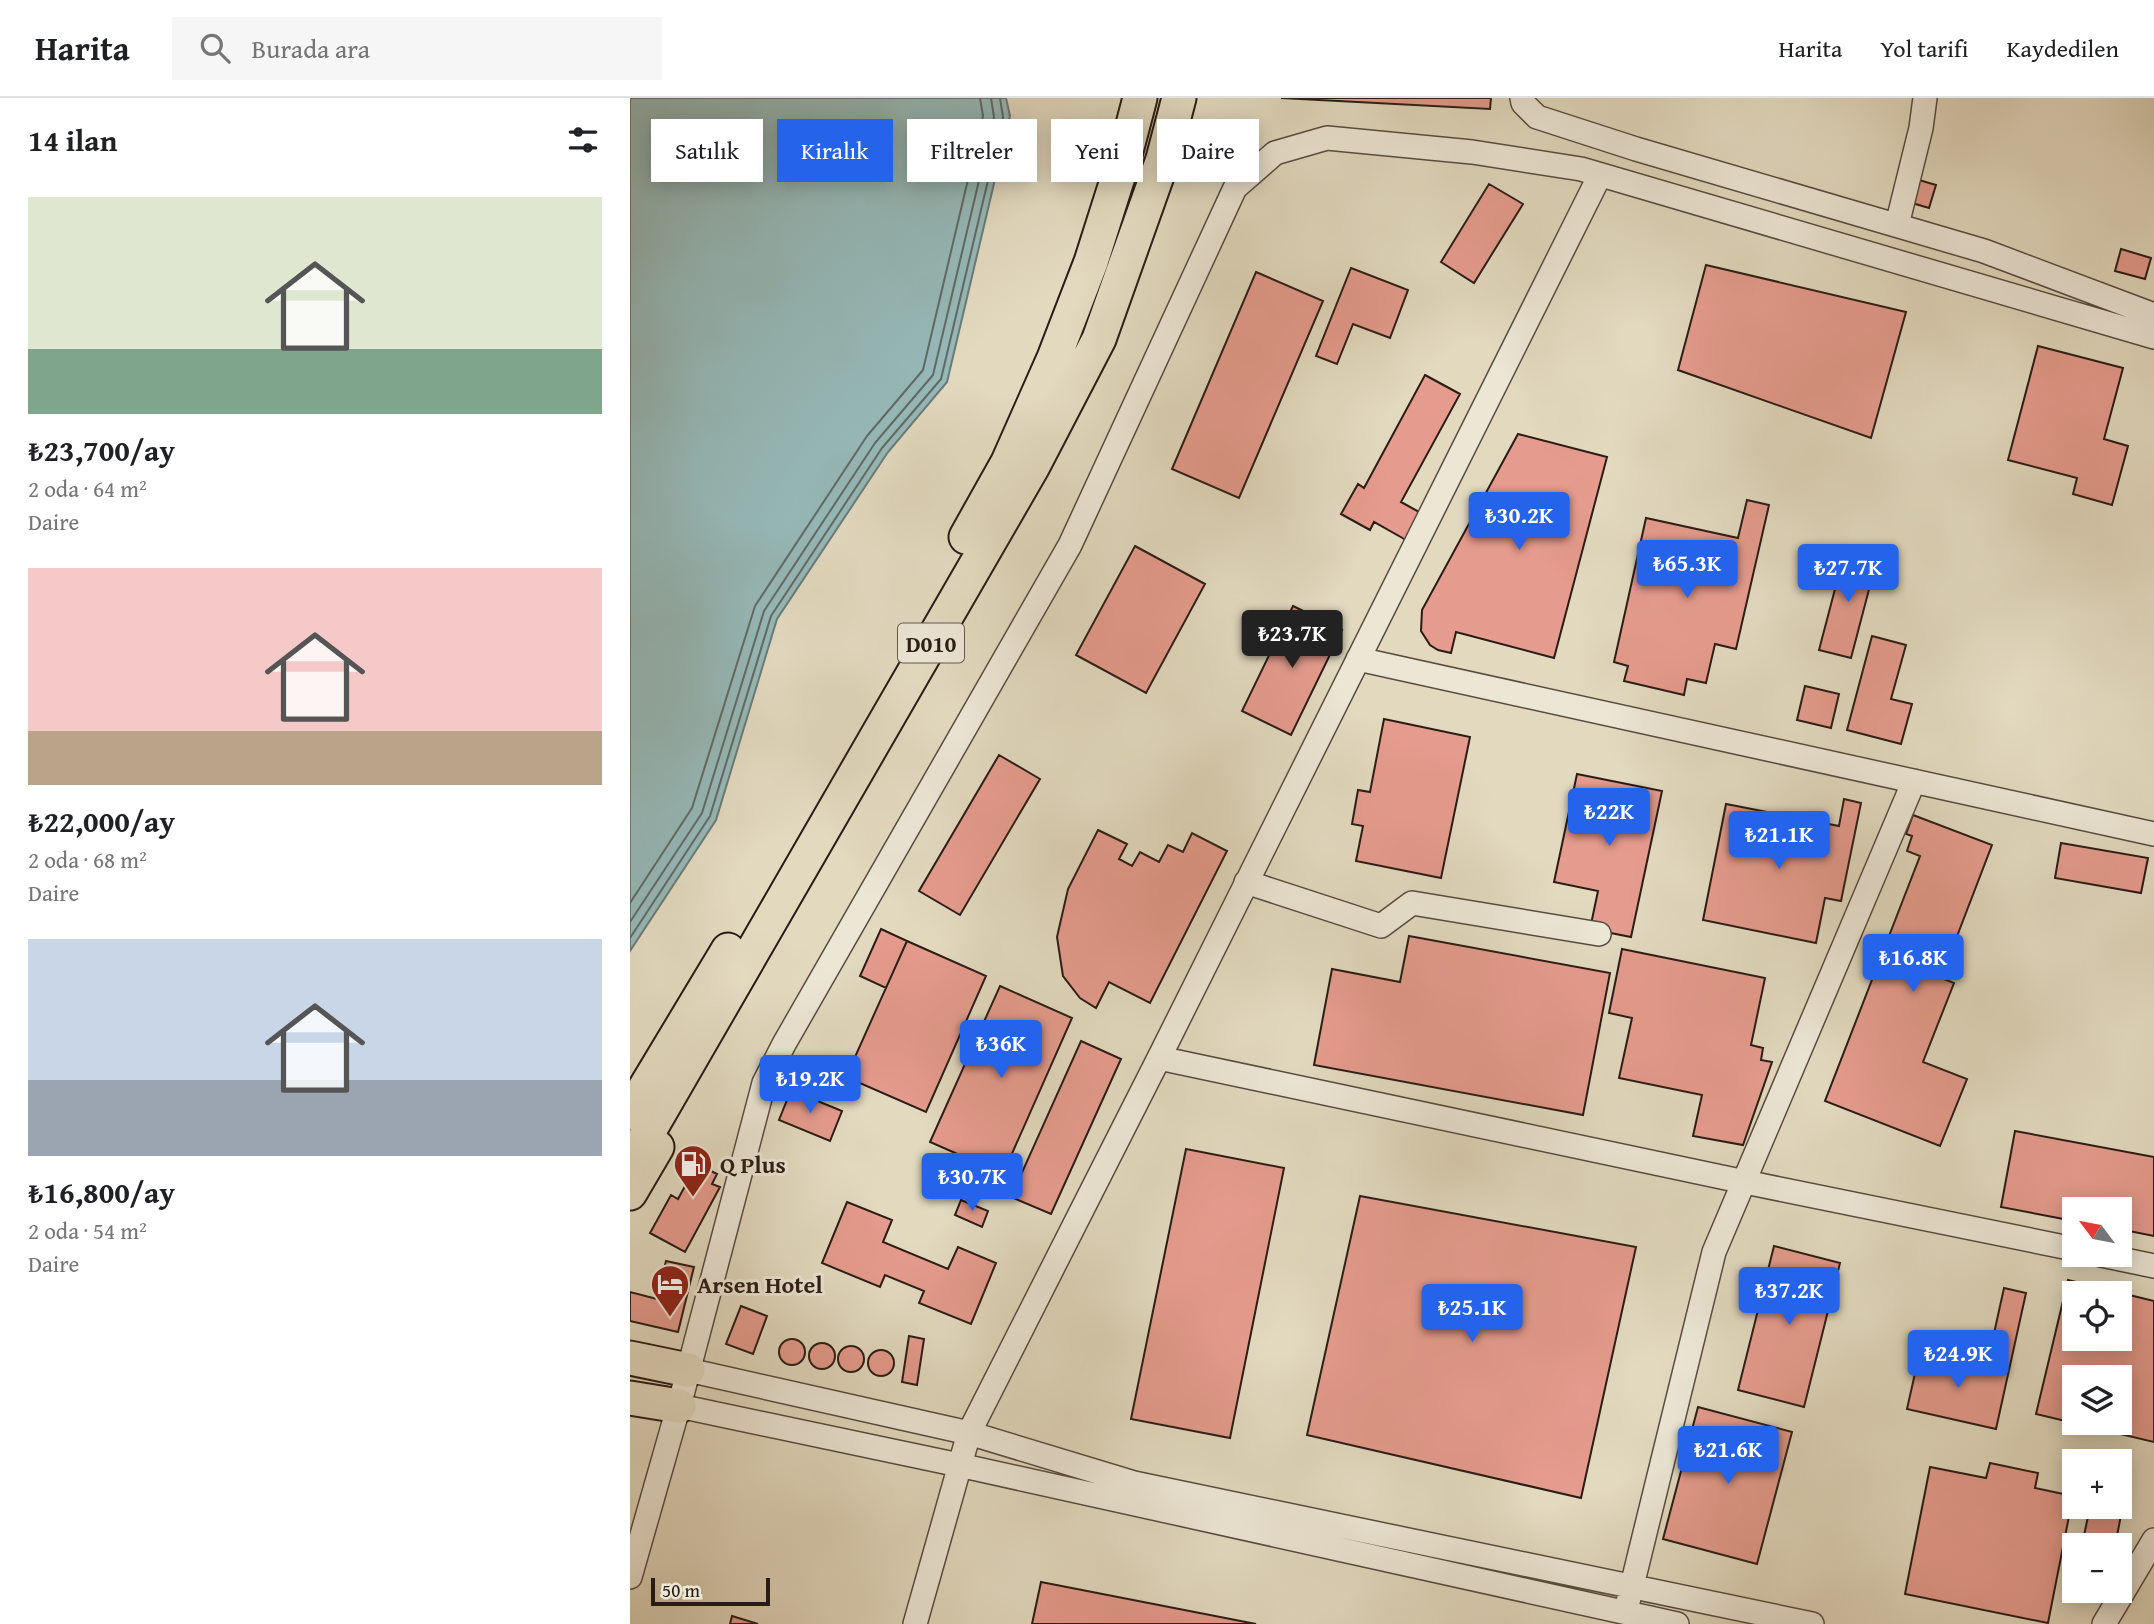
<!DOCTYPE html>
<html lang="tr">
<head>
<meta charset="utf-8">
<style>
  :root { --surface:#fff; --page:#f6f6f6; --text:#202124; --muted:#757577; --line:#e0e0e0; --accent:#2563eb }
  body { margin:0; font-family:"Gentium Book Plus",serif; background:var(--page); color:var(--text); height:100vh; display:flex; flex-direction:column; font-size:26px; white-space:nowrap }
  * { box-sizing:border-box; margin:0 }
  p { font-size:23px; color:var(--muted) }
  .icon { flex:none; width:38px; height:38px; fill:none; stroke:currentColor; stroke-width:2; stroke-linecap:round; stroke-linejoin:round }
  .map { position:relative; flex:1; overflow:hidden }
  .panel { display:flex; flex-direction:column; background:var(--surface); width:630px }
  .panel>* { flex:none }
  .banner { position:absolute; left:21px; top:21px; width:665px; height:63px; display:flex; gap:14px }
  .needle { width:46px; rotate:302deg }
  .buttons { position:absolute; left:1432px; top:1099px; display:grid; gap:14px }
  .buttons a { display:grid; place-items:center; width:70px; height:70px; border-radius:0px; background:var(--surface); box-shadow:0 4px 18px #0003; font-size:35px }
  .scale { position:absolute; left:21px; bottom:18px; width:119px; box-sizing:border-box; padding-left:7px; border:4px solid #2a1c15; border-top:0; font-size:19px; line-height:24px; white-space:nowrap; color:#2a1c15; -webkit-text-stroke:5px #ece6d5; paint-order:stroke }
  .price { position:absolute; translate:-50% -60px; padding:0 16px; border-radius:7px; background:var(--accent); color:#fff; font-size:23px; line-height:46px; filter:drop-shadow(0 2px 4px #0008) }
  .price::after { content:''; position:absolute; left:50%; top:42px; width:21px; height:16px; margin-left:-10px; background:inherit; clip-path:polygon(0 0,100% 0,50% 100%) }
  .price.selected { background:#222; color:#fff }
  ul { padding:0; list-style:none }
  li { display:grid; align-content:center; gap:14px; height:371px; padding:0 28px }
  li span { display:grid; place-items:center; height:217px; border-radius:0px; color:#555 }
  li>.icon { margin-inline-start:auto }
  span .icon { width:126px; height:126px; fill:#fffc; stroke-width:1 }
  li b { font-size:30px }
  h2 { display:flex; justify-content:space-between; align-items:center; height:84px; padding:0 28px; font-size:30px }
  .chip { padding:0 24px; border-radius:0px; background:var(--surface); box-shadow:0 4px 18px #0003; font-size:24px; line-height:63px }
  .chip.selected { background:var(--accent); color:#fff }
  header { display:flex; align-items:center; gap:42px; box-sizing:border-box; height:98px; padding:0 35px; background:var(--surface); border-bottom:2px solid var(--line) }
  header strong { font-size:33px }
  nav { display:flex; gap:38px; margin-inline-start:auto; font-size:24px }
  .search { width:490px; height:63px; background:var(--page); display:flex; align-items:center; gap:18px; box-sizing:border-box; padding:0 24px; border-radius:0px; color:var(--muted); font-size:26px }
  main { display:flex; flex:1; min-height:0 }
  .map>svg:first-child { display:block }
</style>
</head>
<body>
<header>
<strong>Harita</strong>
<div class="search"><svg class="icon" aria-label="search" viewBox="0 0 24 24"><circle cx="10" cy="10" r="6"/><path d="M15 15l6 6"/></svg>Burada ara</div>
<nav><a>Harita</a><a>Yol tarifi</a><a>Kaydedilen</a></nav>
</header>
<main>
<section class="panel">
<h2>14 ilan<svg class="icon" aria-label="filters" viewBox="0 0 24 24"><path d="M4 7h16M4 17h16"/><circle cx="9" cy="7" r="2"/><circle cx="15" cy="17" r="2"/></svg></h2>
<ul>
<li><span style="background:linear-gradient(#dfe7d0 70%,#7fa58c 0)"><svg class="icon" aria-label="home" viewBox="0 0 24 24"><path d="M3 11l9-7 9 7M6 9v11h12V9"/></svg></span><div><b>₺23,700/ay</b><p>2 oda · 64 m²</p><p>Daire</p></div></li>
<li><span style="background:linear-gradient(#f6c9c9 75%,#b9a48a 0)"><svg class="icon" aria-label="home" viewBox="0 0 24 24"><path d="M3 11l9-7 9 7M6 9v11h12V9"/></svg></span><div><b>₺22,000/ay</b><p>2 oda · 68 m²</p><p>Daire</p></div></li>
<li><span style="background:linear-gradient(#c9d6e8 65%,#9aa5b1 0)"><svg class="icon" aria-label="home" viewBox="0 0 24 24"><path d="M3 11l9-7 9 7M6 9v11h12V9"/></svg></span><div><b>₺16,800/ay</b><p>2 oda · 54 m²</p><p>Daire</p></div></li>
</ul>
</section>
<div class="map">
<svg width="1524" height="1526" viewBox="0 0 1524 1526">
  <rect width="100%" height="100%" fill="#e2d9bf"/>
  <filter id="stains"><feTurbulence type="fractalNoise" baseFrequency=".00286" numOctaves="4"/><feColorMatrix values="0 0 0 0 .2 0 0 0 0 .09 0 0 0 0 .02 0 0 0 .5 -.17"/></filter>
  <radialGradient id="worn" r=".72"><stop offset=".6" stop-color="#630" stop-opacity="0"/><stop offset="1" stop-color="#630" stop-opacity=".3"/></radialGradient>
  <path fill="#96b9b8" stroke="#6b7a77" stroke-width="2" d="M0,0H376L380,18L317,284L258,354L147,521L86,722L0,853Z"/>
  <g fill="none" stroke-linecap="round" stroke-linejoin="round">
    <path stroke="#606a66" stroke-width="2" d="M0,805L62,710L125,508L237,338L293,272L353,18L350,0
      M0,824L72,715L134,513L245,345L303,277L364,19L361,0
      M0,840L80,718L141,518L252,350L311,281L373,19L370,0"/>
  </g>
  <path fill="#e59b8d" stroke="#2a1c15" stroke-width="2" fill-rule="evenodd" d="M651,0H861L860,11Z
    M1289,82L1306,87L1299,110L1282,105Z
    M859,86L893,106L844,185L811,164Z
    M1491,151L1521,160L1515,181L1485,173Z
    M1076,167L1276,214L1241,340L1048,272Z
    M721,170L778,192L760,240L723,226L707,266L686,258Z
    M626,174L693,203L609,400L542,371Z
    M1408,248L1493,270L1474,341L1498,348L1482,407L1443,396L1447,380L1378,362Z
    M795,277L830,296L771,404L791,415L776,442L744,424L740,432L711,416L728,386L734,390Z
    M888,336L977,359L924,560L826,534L821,555L808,552L800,547L791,533L792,512Z
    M1117,402L1139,407L1106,551L1085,546L1076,585L1057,581L1054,597L994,583L998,568L984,564L1016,420L1108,440Z
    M505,448L575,486L516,595L446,557Z
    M1215,453L1247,461L1221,560L1189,552Z
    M663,508L712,532L661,637L612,613Z
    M1242,538L1276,547L1261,601L1282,606L1271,646L1217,632Z
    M1175,588L1209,596L1201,630L1167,622Z
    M754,621L840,639L811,780L726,763L733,728L722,726L728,692L740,694Z
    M369,657L410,681L330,817L289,793Z
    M947,676L1032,693L1001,839L960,831L968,793L924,784Z
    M1214,701L1231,705L1211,803L1195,800L1186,845L1073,822L1096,706L1209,728Z
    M1283,717L1362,747L1311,880L1324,885L1293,964L1337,981L1310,1048L1195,1003L1290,758L1277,753L1282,738L1276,736Z
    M468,732L497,746L489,761L502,768L510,754L529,764L538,747L553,754L562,735L597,753L520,905L479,884L466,910L450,900L433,878L427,839L438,791Z
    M1431,745L1518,760L1511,795L1425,780Z
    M251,831L277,843L256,890L230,878Z
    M779,838L980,875L953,1017L684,967L702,871L770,884Z
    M277,843L356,878L296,1014L216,979Z
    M992,851L1135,880L1121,947L1133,950L1131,962L1142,964L1113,1047L1063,1038L1072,997L989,980L1002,920L979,915Z
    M370,888L442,920L373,1076L300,1044Z
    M451,943L491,961L421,1116L381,1099Z
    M161,992L212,1013L200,1043L149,1022Z
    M1385,1033L1524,1059V1138L1489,1131V1111H1444V1123L1371,1109Z
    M556,1051L654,1070L600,1340L501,1321Z
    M67,1066L87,1076L82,1086L90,1089L55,1154L20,1135L41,1097L48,1101Z
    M730,1098L1006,1149L951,1400L677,1337Z
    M331,1102L358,1113L352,1129L325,1117Z
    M217,1104L262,1122L253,1144L318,1171L328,1149L366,1165L341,1226L289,1205L294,1193L255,1177L250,1189L192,1165Z
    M1144,1148L1210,1165L1174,1309L1108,1292Z
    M36,1163L64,1169L48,1234L0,1223V1194L27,1201Z
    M1438,1182L1524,1203V1344L1444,1325H1489V1279H1444V1325L1406,1316ZM1444,1195H1489V1241H1444Z
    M1374,1190L1396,1195L1379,1272L1357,1267Z
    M111,1208L137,1218L123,1256L96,1246Z
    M279,1238L294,1241L287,1287L272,1284Z
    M149 1254a13 13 0 1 1 26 0a13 13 0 1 1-26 0Z
    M179 1258a13 13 0 1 1 26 0a13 13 0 1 1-26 0Z
    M208 1261a13 13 0 1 1 26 0a13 13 0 1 1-26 0Z
    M238 1265a13 13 0 1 1 26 0a13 13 0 1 1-26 0Z
    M1290,1253L1379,1272L1366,1331L1277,1311Z
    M1068,1309L1162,1334L1127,1466L1033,1441Z
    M1360,1365L1408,1375L1405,1390L1443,1398L1418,1525L1275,1496L1300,1369L1356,1380Z
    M1460,1409L1492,1412L1486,1443L1473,1441L1472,1447H1452Z
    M411,1484L626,1526H402Z
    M102,1518L128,1526H100Z"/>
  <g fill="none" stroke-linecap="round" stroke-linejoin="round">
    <g stroke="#584b40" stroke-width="26">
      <path id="minor" d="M892,0L893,5L907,19L1006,51L1354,153L1524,217
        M1267,127L1291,30L1295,0
        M728,561L1524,736
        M616,784L751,828L782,805L969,836
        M529,960L1115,1084L1444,1151
        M1471,1157L1524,1168
        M58,1272L339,1335L504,1385L1182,1526
        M49,1308L329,1367L1047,1526
        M0,1479L53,1293L134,985L154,946L440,447L605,90L645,55L697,40L842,54L951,71L1524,239
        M998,1504L1084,1154L1284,683
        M285,1526L339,1335L529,960L970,77
        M1474,1526L1524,1442"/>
    </g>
    <g stroke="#2a1c15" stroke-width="37">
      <path id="highway" d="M336,439L378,364L424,260L461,164L495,57L510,0
        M0,1015L98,852
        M0,1066L403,368L469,241L533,61L549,0
        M0,1095L27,1049
        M0,1260L58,1272
        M0,1300L49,1308"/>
    </g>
    <use href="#minor" stroke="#ece6d5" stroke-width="23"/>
    <use href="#highway" stroke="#e2d9bf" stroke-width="33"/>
  </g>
  <defs>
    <g id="fuel-pin" transform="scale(2.0125)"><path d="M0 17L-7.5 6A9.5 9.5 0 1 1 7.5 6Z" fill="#8f2418" stroke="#ece6d5"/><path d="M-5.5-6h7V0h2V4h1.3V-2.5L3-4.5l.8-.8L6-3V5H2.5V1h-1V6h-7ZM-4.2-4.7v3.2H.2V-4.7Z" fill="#fff"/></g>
    <g id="hotel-pin" transform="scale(2.0125)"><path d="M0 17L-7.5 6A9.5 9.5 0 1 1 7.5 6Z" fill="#8f2418" stroke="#ece6d5"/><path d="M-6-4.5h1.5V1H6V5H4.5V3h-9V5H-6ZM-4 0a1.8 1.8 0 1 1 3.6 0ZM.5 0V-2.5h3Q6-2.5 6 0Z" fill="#fff"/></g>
  </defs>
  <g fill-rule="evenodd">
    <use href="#fuel-pin" x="63" y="1066"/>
    <use href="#hotel-pin" x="40" y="1186"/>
  </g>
  <g text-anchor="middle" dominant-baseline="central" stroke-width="6" stroke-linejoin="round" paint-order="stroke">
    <rect fill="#ece6d5" stroke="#64594f" stroke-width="2" x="268" y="525.5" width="66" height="39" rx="5"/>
    <g font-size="23" font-weight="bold" fill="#2a1c15">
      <text x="301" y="545">D010</text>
    </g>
    <g font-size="24" font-weight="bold" fill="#2a1c15" stroke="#ece6d5" text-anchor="start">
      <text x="90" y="1066">Q Plus</text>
      <text x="67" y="1186">Arsen Hotel</text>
    </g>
  </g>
  <rect width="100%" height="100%" filter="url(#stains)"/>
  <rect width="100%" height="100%" fill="url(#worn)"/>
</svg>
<div class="buttons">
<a><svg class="needle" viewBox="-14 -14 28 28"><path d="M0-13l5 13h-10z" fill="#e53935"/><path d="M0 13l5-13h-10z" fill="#757577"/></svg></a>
<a><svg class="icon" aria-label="locate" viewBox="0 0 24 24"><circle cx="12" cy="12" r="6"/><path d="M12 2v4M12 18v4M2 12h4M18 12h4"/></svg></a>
<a><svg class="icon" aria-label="layers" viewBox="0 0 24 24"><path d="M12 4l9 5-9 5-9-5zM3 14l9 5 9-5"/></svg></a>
<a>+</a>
<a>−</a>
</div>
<div class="scale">50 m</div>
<b class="price" style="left:889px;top:454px">₺30.2K</b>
<b class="price" style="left:1057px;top:502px">₺65.3K</b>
<b class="price" style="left:1218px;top:506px">₺27.7K</b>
<b class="price selected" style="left:662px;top:572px">₺23.7K</b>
<b class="price" style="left:979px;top:750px">₺22K</b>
<b class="price" style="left:1149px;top:773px">₺21.1K</b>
<b class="price" style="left:1283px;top:896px">₺16.8K</b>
<b class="price" style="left:371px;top:982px">₺36K</b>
<b class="price" style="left:180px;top:1017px">₺19.2K</b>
<b class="price" style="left:342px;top:1115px">₺30.7K</b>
<b class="price" style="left:1159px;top:1229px">₺37.2K</b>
<b class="price" style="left:842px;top:1246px">₺25.1K</b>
<b class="price" style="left:1328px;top:1292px">₺24.9K</b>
<b class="price" style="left:1098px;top:1388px">₺21.6K</b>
<div class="banner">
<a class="chip">Satılık</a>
<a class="chip selected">Kiralık</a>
<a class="chip">Filtreler</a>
<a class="chip">Yeni</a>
<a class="chip">Daire</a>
</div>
</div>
</main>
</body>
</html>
